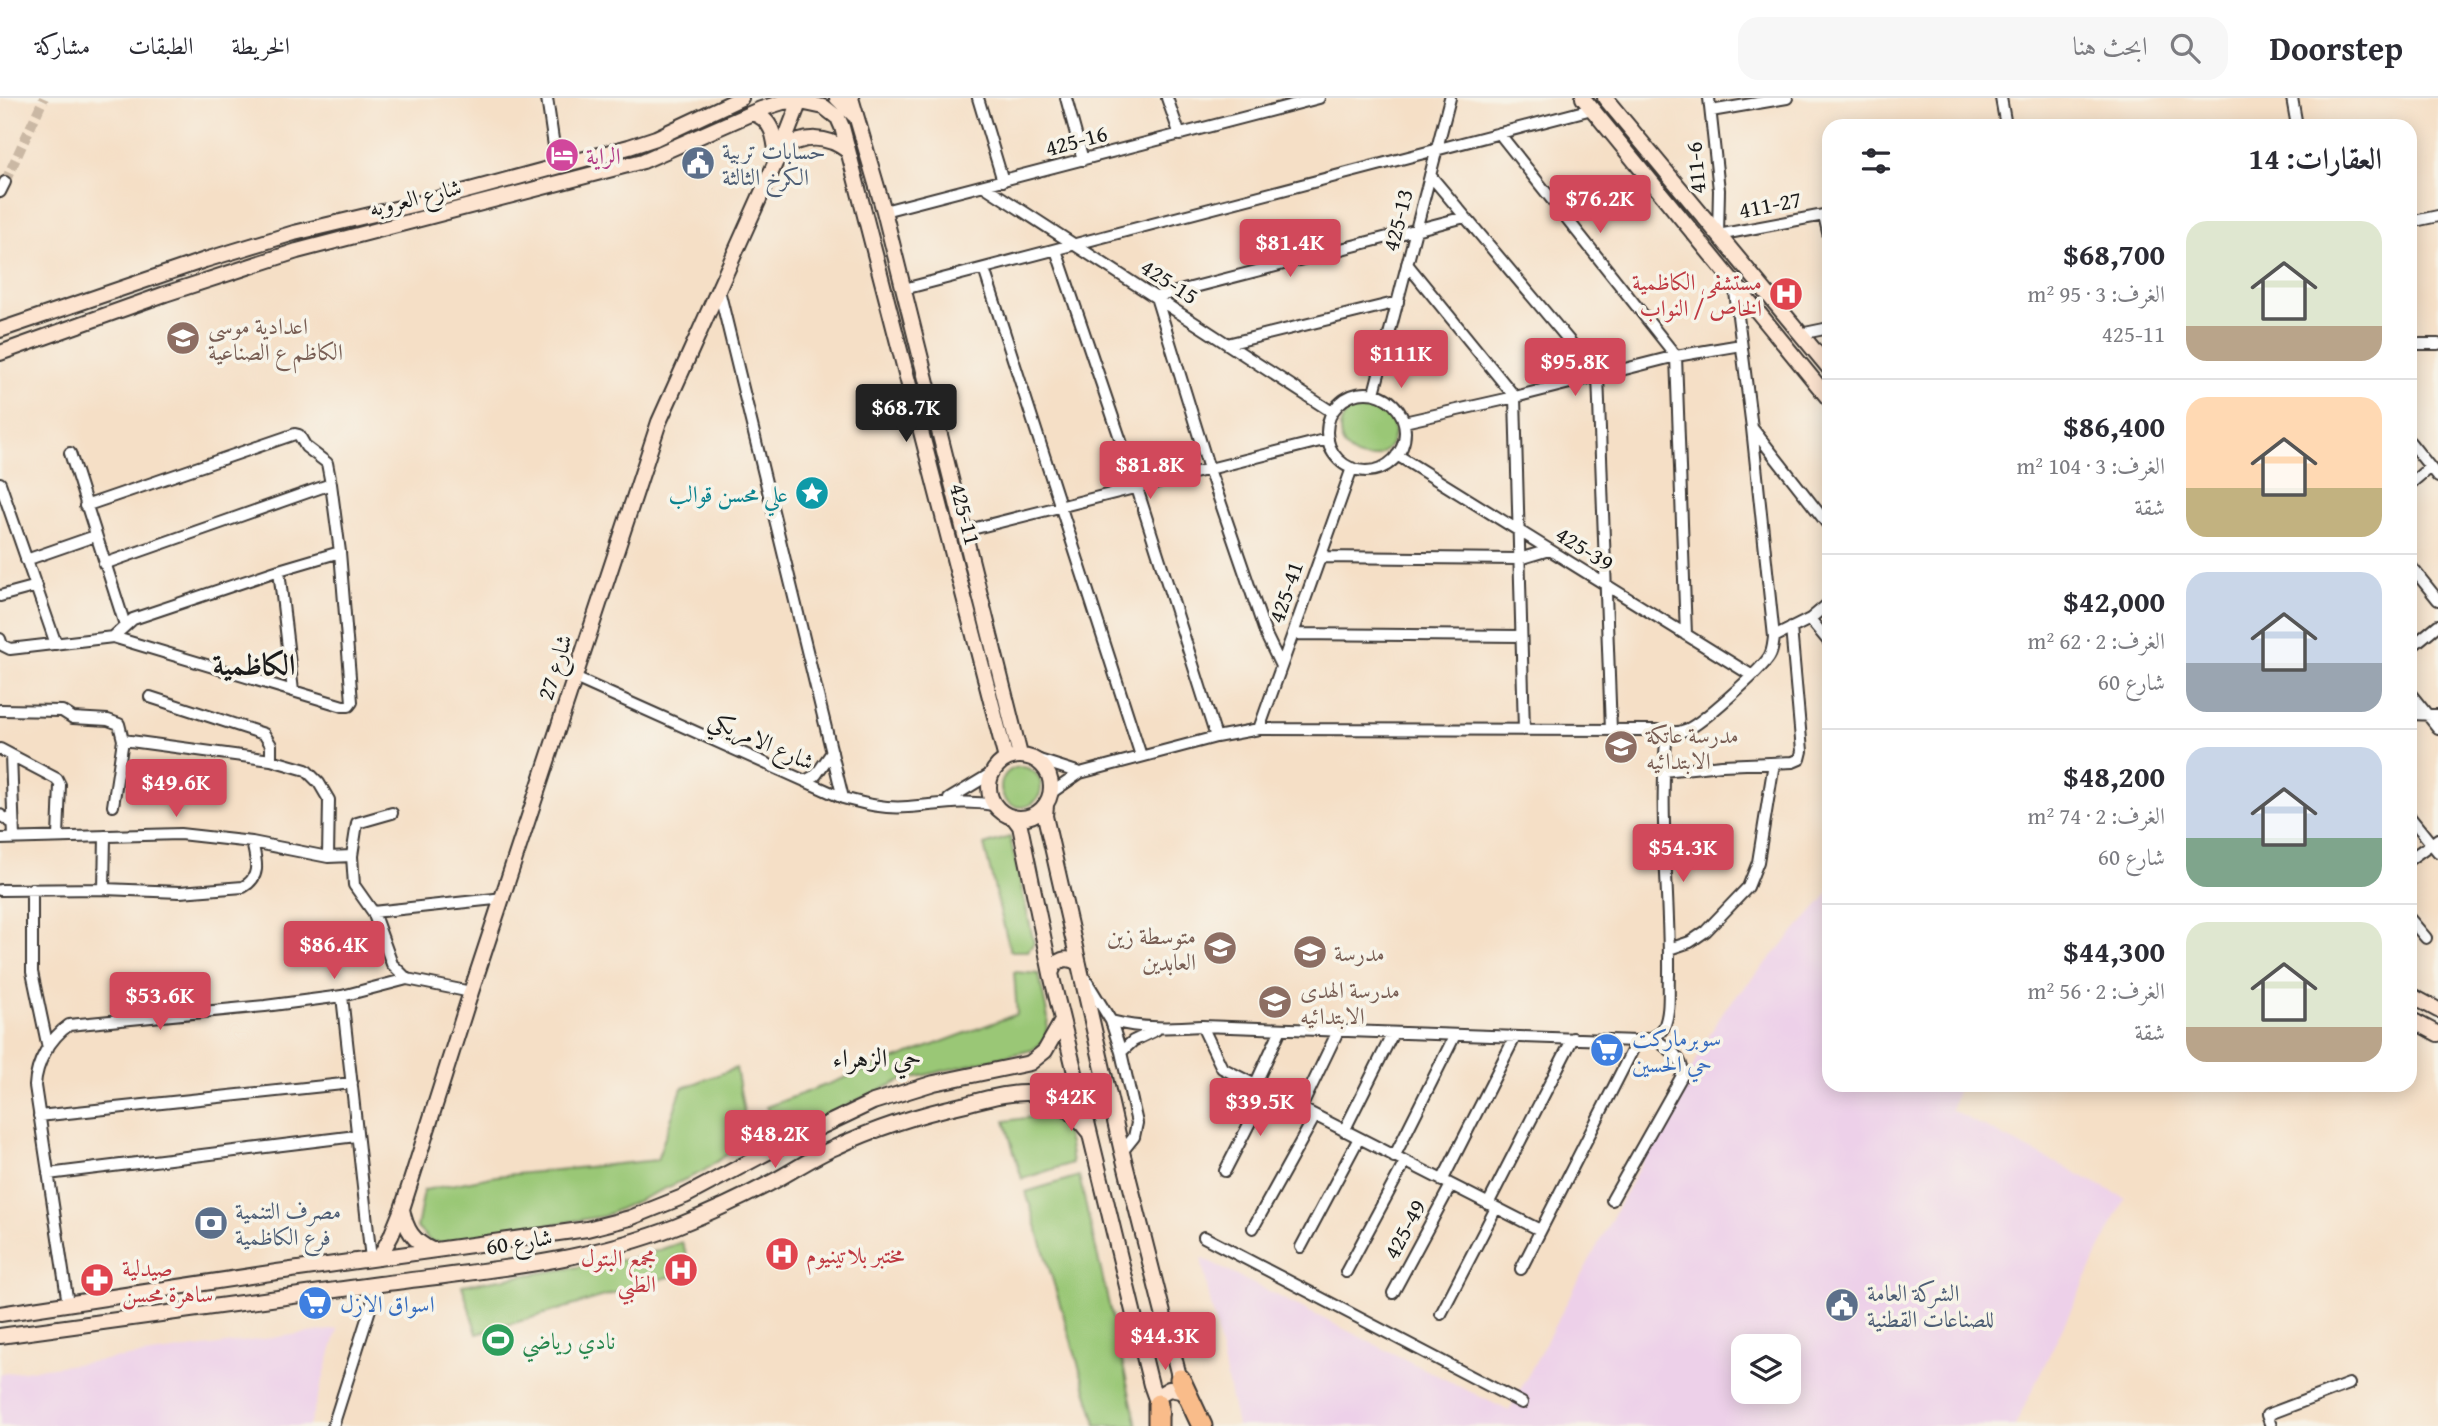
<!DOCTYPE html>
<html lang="ar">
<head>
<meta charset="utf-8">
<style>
  :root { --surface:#fff; --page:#f7f7f7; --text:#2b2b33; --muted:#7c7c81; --line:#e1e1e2; --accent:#d1495b }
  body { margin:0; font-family:"Gentium Book Plus",Amiri,serif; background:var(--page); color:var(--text); direction:rtl; height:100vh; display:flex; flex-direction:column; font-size:26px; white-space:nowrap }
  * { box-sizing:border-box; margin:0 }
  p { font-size:23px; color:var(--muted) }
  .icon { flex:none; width:38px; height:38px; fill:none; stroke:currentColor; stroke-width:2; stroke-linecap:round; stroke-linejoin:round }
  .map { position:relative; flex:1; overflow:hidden; direction:ltr }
  .panel { position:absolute; left:1822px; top:21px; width:595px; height:973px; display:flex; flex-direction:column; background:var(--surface); border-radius:21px; box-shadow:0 4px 18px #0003; direction:rtl }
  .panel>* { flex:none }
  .tools { position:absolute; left:1731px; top:1236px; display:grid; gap:14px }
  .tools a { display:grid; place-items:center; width:70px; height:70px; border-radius:14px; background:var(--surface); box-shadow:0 4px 18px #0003; font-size:35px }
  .price { position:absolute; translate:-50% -60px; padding:0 16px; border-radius:7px; background:var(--accent); color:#fff; font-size:23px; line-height:46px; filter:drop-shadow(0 2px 4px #0008) }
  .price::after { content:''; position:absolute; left:50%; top:42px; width:21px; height:16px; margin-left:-10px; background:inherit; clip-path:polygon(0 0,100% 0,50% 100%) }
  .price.current { background:#222; color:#fff }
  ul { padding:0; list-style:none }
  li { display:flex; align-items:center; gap:21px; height:175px; padding:0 35px }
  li+li { border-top:2px solid var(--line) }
  li span { display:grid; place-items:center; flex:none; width:196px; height:140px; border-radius:21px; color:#555 }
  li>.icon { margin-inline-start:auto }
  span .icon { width:84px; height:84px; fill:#fffc; stroke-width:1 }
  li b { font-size:30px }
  h2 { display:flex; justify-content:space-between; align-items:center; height:84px; padding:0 35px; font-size:30px }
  header { display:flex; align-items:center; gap:42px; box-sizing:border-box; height:98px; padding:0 35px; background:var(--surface); border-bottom:2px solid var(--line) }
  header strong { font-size:33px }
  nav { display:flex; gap:38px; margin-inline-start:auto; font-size:24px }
  .search { width:490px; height:63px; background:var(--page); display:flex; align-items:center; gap:18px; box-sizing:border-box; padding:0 24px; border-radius:21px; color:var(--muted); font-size:26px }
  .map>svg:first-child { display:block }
</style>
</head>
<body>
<header>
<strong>Doorstep</strong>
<div class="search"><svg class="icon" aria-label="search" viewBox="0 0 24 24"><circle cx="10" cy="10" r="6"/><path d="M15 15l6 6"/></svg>ابحث هنا</div>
<nav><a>الخريطة</a><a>الطبقات</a><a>مشاركة</a></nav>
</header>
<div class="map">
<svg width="2438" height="1328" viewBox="0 0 2438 1328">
  <rect width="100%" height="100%" fill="#f7f3e8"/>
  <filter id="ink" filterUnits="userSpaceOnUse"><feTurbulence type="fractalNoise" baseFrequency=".0143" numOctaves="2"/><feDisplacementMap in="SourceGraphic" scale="14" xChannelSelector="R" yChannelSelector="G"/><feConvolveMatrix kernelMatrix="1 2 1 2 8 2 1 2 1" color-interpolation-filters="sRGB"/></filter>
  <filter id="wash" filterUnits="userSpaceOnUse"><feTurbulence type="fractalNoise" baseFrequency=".00686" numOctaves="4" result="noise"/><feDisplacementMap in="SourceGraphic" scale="28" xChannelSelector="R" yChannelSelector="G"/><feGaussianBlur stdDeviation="1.57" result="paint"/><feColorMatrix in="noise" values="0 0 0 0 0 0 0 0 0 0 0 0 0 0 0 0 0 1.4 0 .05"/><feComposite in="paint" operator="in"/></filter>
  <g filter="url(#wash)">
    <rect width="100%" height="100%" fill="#f5dfc6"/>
    <path fill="#edd0e9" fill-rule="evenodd" d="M1829,791V987H1959L1951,1012L2125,1100L2015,1328H1237L1201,1160L1509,1313L1722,914L1824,801ZM1743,1248H1788V1293H1743Z
      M338,1231L309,1328H0V1276Z"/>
    <path fill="#9ac776" stroke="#5b7249" stroke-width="2" d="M1340 333a27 27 0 1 1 54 0a27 27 0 1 1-54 0Z
      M1001 689a20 20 0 1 1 40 0a20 20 0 1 1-40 0Z
      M1010,739L1034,845L1028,853H1010L984,747Z
      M1014,874L1039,876L1048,920L1045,943L1032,952L900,983L781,1037L766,1009L1017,916Z
      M736,970L749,1041L702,1074L604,1118L439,1145L430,1143L417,1130L424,1092L496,1078L657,1062L682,990Z
      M1039,1018C1069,1022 1068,1041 1072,1065L1022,1081L1005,1023Z
      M1079,1078L1136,1323L1137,1328H1097L1026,1094Z
      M682,1144L692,1172L477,1236L462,1187L636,1160Z"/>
  </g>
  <g filter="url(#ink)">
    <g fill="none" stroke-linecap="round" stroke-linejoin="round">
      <path stroke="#cab8a4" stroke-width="10" stroke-dasharray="10 5" stroke-linecap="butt" d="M5,84L44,0"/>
      <g stroke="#3d3936" stroke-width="14">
        <path id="street" d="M547,0L557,69
          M978,0L1003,83
          M1066,0L1083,62
          M1167,0L1180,37
          M1709,0L1719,92L1718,137L1829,116
          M2001,0L2006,28
          M2292,0L2297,28
          M1711,13L1787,0
          M1499,35L1676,258L1686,537
          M1430,77L1598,277L1611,632
          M984,88L1332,314
          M0,94L5,84
          M884,113L1319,0
          M1824,117L1829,139
          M2410,124L2438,118
          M1056,152L1137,390L1216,639
          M1407,166L1515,299L1524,632
          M984,171L1141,658
          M904,191L1592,11
          M719,192L843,700
          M1800,236L1829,230
          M1227,246L1398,204
          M2410,246H2438
          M1374,295L1450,0
          M1327 334a39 39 0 1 1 78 0a39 39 0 1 1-78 0Z
          M1404,324L1515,299L1676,258L1741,247
          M1753,331L1829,428
          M2410,344L2438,379
          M70,355L125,527
          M1397,357L1751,577
          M0,385L56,546
          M2410,386L2430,369
          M964,433L1328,341
          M1320,459L1519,461L1549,452
          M26,462L95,438
          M104,466L331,386
          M2410,467L2438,502
          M279,472L293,593
          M0,498L37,488
          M1810,521L1829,544
          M1293,536L1521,538
          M113,539L133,521L279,472L340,454
          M1774,539L1810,521L1829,505
          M0,541L2,547L10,551L113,539L343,608H349L352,604L340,454L331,386L327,365L306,349L299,337L295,336L85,408
          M2410,550L2438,527
          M1281,568L1266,537L1209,371L1156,199L1465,119
          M575,580L843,700C865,706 885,711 908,709C939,707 962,701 994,707
          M2410,595L2438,630
          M150,599L264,636L271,647V662
          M0,612L62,613L73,620L108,622L119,626L123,642L113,708
          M2410,616L2438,617
          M1259,631L1352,370
          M123,642L271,662L306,672L319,685L329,702L328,759
          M0,651L57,681L60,687L58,739
          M11,657L14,740
          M1036,661L1080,675
          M1663,673L1722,667L1793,664L1800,661L1802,653L1791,530
          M805,683L816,677L832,654
          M1051,695L1080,675L1216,639L1259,631L1656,632C1667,634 1677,636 1688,631C1702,625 1760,573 1769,559C1773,553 1773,546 1774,539L1752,330L1734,186
          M949,701L992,675
          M392,715L357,725L352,758L354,787L373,814L392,866L407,881L471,894
          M0,717L14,726
          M2410,719L2438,754
          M0,741L180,736L252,744L328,759L352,758
          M2410,761L2438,741
          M32,791V874L48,950
          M104,791L105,738
          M0,792L104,791L180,794L243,789C262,779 256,762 252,744
          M373,814L504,800
          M2410,821L2426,840
          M1669,851L1690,844L1706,833L1748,789L1758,764L1774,665
          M1084,879L1111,923L1121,954L1137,1025L1134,1039L1122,1054
          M342,898L371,1161
          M1111,923C1142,931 1171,930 1202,928L1637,943C1648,941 1658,940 1664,929C1671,913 1668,892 1669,876C1670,795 1658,714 1667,634
          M1202,928L1222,970L1540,1132
          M1121,954L1133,943L1156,932
          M1255,987L1281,931
          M1301,1010L1338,933
          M39,1018L352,985
          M1344,1033L1393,935
          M1394,1059L1455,937
          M1225,1073L1266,993
          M48,1076L356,1038
          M1442,1083L1515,939
          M1612,1102L1683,976C1683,958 1666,949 1653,940
          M1488,1106L1573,940
          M1253,1130L1315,1018
          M1204,1139L1522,1305
          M1301,1149L1359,1040
          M1521,1171L1637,943
          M1346,1174L1405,1064
          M1393,1195L1451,1087
          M68,1206L35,988C36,965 50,940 69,927L265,908L342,898L407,881
          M1441,1216L1496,1110
          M333,1328L378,1186
          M2271,1328L2267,1317L2349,1286"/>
      </g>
      <g stroke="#3d3936" stroke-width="18">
        <path id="secondary" d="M837,0L854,17
          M851,0L884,113L1020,657
          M1583,0L1829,301
          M1605,0L1829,270
          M752,15C774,21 775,42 777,62
          M781,52C803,37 827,37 848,53
          M0,232L205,162L294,135L433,102L629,49L656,40L741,0
          M0,255L165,196L297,153L643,63L761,11L783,4L796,3L824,9L838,20L842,29L1006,661
          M989 689a31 31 0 1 1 62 0a31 31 0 1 1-62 0Z
          M1046,707L1045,718L1122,1054L1182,1290
          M1014,720L1020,728L1051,876L1151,1287L1161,1315
          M1051,876C1055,861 1067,857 1079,866
          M2410,897L2438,912
          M2410,921L2438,936
          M402,1111C406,1132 413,1143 432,1152
          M379,1160L391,1138L402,1111L471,894L659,324L781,52L801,0
          M0,1216L277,1174L587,1131L630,1120L685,1098L768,1054L873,1004L934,985L1030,965L1045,953L1062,923
          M0,1238C127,1221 253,1203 380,1186C479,1173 584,1165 677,1128C710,1115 744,1099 776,1082C796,1071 815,1058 836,1049C878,1029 921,1016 966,1006C988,1000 1017,992 1039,996C1062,1001 1075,1017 1088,1033
          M1157,1302L1159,1297L1169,1291L1180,1293L1184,1296"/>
      </g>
      <g stroke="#3d3936" stroke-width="23">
        <path id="highway" d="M1180,1281L1202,1328
          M1158,1306V1328"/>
      </g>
      <use href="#street" stroke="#fff" stroke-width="10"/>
      <use href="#secondary" stroke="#fde4d0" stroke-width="14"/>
      <use href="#highway" stroke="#f9bc8a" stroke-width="19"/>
    </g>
  </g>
  <defs>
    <g id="hotel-disc" transform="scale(1.75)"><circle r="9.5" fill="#d1479c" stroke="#f7f3e8"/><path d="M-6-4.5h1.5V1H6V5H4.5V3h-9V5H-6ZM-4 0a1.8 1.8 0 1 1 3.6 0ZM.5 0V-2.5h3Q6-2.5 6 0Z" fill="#fff"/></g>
    <g id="civic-disc" transform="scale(1.75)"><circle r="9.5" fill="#5c6f8a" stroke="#f7f3e8"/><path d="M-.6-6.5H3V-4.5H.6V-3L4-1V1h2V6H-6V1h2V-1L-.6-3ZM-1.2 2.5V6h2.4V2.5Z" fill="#fff"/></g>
    <g id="hospital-disc" transform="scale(1.75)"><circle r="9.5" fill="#e0444e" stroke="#f7f3e8"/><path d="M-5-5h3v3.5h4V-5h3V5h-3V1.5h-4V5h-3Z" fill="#fff"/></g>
    <g id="school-disc" transform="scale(1.75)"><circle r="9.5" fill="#8d6e63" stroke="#f7f3e8"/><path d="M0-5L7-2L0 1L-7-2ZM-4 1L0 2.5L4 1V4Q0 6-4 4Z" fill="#fff"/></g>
    <g id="sight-disc" transform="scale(1.75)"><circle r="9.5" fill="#0f9aa8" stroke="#f7f3e8"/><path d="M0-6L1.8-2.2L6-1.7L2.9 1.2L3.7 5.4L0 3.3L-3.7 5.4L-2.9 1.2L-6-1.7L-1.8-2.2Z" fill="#fff"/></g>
    <g id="supermarket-disc" transform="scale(1.75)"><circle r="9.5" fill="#3f7fe0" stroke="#f7f3e8"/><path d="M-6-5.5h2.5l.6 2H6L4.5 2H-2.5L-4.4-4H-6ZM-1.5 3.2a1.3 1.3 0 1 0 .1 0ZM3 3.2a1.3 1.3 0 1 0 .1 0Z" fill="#fff"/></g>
    <g id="bank-disc" transform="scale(1.75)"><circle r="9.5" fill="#5c6f8a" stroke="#f7f3e8"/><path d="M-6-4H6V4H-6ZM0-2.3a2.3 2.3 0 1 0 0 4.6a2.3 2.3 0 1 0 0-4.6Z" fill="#fff"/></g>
    <g id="pharmacy-disc" transform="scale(1.75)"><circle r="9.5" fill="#e0444e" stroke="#f7f3e8"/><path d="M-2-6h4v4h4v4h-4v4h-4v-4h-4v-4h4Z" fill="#fff"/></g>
    <g id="stadium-disc" transform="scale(1.75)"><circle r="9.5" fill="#2e9e5b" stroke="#f7f3e8"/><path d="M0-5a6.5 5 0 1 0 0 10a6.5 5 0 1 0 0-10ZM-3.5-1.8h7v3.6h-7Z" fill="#fff"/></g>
  </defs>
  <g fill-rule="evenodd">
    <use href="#hotel-disc" x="562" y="57"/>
    <use href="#civic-disc" x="698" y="65"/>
    <use href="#hospital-disc" x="1786" y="196"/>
    <use href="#school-disc" x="183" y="240"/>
    <use href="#sight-disc" x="812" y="395"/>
    <use href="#school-disc" x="1621" y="649"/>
    <use href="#school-disc" x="1220" y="850"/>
    <use href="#school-disc" x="1310" y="854"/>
    <use href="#school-disc" x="1275" y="904"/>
    <use href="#supermarket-disc" x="1607" y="952"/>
    <use href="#bank-disc" x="211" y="1125"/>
    <use href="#hospital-disc" x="782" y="1156"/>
    <use href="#hospital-disc" x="681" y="1172"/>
    <use href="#pharmacy-disc" x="97" y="1182"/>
    <use href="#supermarket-disc" x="315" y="1205"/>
    <use href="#civic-disc" x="1842" y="1207"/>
    <use href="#stadium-disc" x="498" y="1242"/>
  </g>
  <g text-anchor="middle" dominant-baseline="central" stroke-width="7" stroke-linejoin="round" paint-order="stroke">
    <g font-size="23" fill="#1c1c1c" stroke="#f7f3e8">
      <text transform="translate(1076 42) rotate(-15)">425-16</text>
      <text transform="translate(1695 70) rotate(-95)">411-6</text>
      <text transform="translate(415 99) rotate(-14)">شارع العروبه</text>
      <text transform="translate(1770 106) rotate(-11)">411-27</text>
      <text transform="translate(1397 122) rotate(-76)">425-13</text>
      <text transform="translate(1170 183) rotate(33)">425-15</text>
      <text transform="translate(966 416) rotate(75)">425-11</text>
      <text transform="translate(1585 450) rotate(32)">425-39</text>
      <text transform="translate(1285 494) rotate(-71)">425-41</text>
      <text transform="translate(554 569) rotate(-72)">شارع 27</text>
      <text transform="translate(762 642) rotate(24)">شارع الامريكي</text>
      <text transform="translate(1404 1131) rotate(-62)">425-49</text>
      <text transform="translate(519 1143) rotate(-9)">شارع 60</text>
    </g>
    <g font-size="23" fill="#4e5e75" stroke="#f7f3e8" text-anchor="start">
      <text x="722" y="52">حسابات تربية<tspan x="722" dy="26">الكرخ الثالثة</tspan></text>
      <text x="235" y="1112">مصرف التنمية<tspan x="235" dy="26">فرع الكاظمية</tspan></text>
      <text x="1867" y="1194">الشركة العامة<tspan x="1867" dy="26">للصناعات القطنية</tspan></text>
    </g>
    <g font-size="23" fill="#b23c85" stroke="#f7f3e8" text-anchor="start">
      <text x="586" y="57">الراية</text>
    </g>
    <g font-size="23" fill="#be3a42" stroke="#f7f3e8" text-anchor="end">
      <text x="1762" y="183">مستشفى الكاظمية<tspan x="1762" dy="26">الخاص / النواب</tspan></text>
      <text x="806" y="1156" text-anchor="start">مختبر بلاتينيوم</text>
      <text x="656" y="1159">مجمع البتول<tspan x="656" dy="26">الطبي</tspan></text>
      <text x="122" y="1169" text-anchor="start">صيدلية<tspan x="122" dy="26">ساهرة محسن</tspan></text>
    </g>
    <g font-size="23" fill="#785e54" stroke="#f7f3e8" text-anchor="start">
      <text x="208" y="227">اعدادية موسى<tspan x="208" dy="26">الكاظم ع الصناعية</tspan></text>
      <text x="1646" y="636">مدرسة عاتكة<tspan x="1646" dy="26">الابتدائيه</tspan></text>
      <text x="1196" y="837" text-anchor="end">متوسطة زين<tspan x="1196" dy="26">العابدين</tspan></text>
      <text x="1334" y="854">مدرسة</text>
      <text x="1300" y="891">مدرسة الهدى<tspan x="1300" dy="26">الابتدائيه</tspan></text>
    </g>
    <g font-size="23" fill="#0d838f" stroke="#f7f3e8" text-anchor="end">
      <text x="788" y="395">علي محسن قوالب</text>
    </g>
    <g font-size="23" fill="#366cbe" stroke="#f7f3e8" text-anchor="start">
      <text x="1632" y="939">سوبرماركت<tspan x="1632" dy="26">حي الحسين</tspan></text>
      <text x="340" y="1205">اسواق الازل</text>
    </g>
    <g font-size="23" fill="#27864d" stroke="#f7f3e8" text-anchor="start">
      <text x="522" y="1242">نادي رياضي</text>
    </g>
    <g font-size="26" fill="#1c1c1c" stroke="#f7f3e8">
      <text x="877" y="959">حي الزهراء</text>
    </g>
    <g font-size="30" font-weight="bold" fill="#1c1c1c" stroke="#f7f3e8">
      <text x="254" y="566">الكاظمية</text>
    </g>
  </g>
</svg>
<div class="tools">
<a><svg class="icon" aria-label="layers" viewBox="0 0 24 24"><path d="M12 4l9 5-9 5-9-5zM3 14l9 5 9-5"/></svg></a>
</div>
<b class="price" style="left:1600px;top:137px">$76.2K</b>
<b class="price" style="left:1290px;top:181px">$81.4K</b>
<b class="price" style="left:1401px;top:292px">$111K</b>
<b class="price" style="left:1575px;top:300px">$95.8K</b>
<b class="price current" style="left:906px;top:346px">$68.7K</b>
<b class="price" style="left:1150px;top:403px">$81.8K</b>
<b class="price" style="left:176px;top:721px">$49.6K</b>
<b class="price" style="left:1683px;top:786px">$54.3K</b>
<b class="price" style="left:334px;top:883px">$86.4K</b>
<b class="price" style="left:160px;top:934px">$53.6K</b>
<b class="price" style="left:1071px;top:1035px">$42K</b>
<b class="price" style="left:1260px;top:1040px">$39.5K</b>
<b class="price" style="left:775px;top:1072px">$48.2K</b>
<b class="price" style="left:1165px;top:1274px">$44.3K</b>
<section class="panel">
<h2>العقارات: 14<svg class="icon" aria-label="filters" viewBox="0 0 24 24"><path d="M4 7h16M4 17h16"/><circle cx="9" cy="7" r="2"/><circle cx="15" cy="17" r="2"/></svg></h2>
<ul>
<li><span style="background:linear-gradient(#dfe7d0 75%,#b9a48a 0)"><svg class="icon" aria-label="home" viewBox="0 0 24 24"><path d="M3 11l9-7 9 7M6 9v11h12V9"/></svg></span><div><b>$68,700</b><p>الغرف: 3 · 95 m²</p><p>425-11</p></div></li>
<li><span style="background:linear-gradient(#ffd9b3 65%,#c2b280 0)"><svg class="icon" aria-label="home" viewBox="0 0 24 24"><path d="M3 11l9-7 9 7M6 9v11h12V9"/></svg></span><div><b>$86,400</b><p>الغرف: 3 · 104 m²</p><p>شقة</p></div></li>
<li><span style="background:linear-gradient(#c9d6e8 65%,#9aa5b1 0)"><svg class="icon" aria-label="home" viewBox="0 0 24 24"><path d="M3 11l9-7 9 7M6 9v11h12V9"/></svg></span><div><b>$42,000</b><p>الغرف: 2 · 62 m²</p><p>شارع 60</p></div></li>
<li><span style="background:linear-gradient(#c9d6e8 65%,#7fa58c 0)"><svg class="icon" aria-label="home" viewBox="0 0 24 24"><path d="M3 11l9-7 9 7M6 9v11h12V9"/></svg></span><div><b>$48,200</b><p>الغرف: 2 · 74 m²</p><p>شارع 60</p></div></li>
<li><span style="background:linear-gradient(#dfe7d0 75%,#b9a48a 0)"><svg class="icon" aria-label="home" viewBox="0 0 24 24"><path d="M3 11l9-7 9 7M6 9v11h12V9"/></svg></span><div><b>$44,300</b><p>الغرف: 2 · 56 m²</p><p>شقة</p></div></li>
</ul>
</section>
</div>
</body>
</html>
